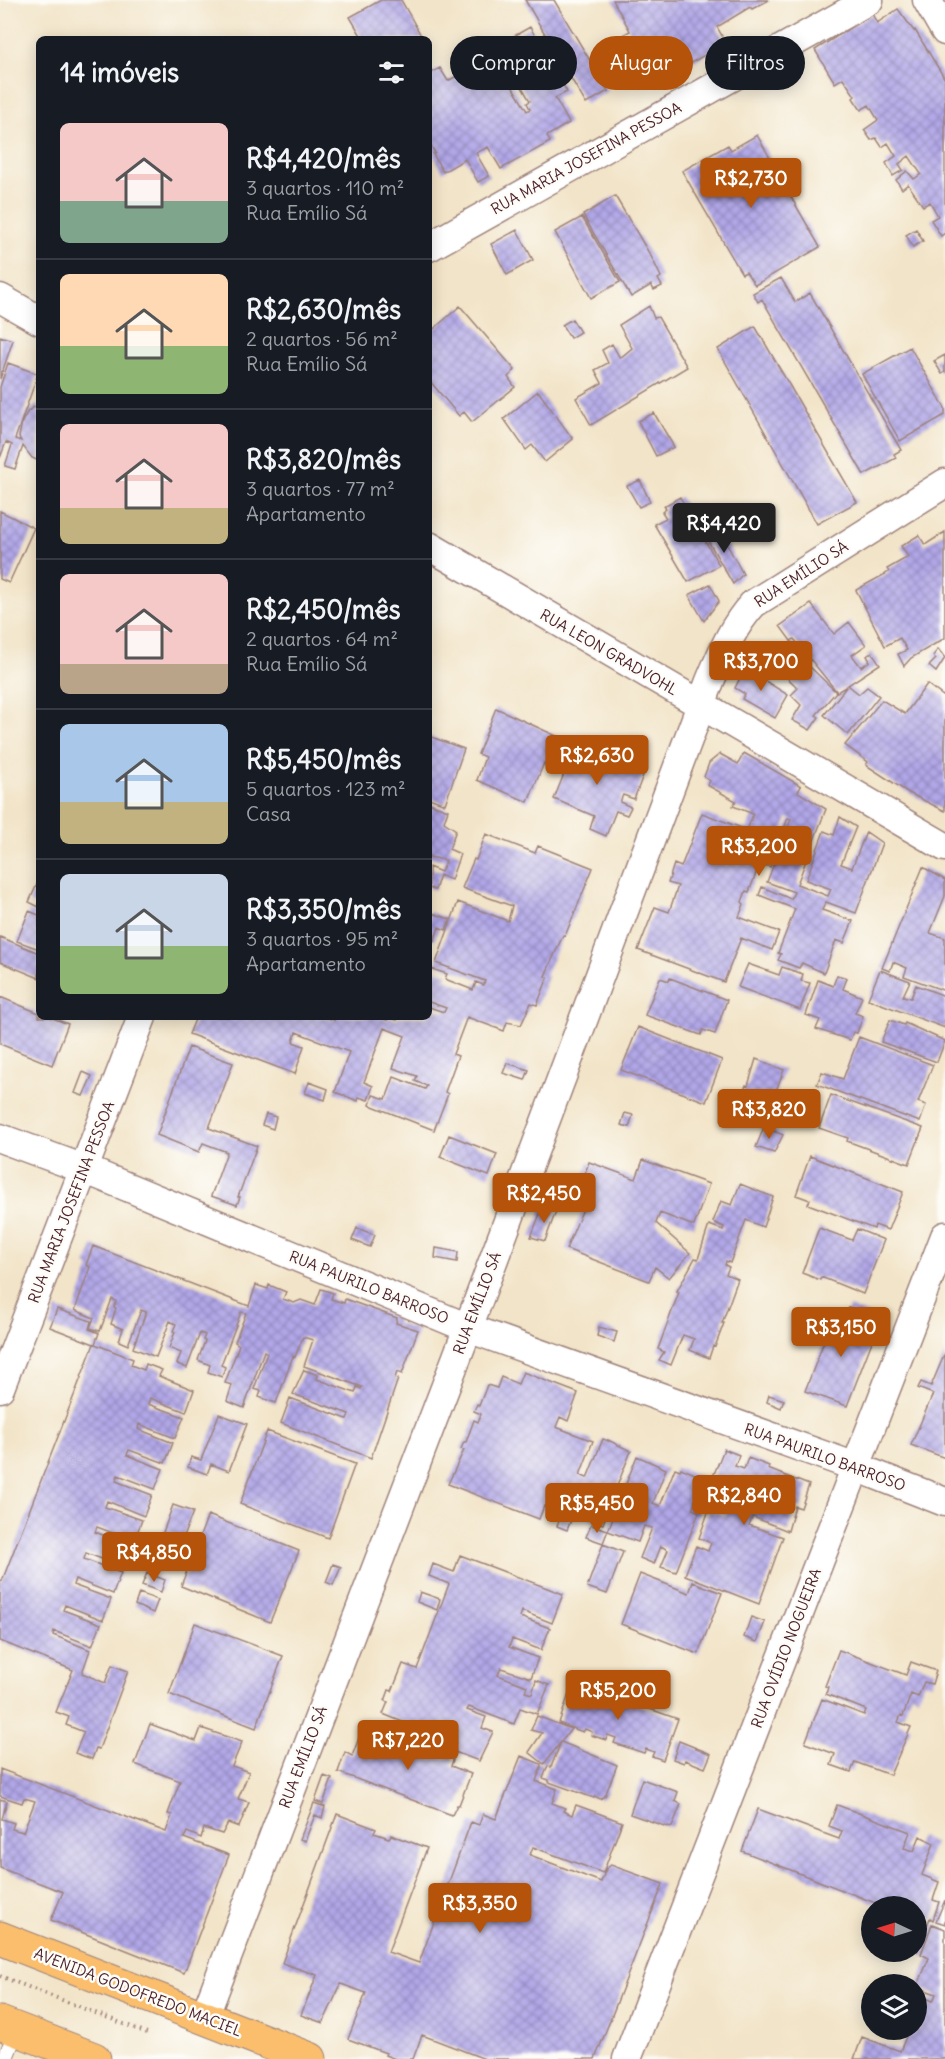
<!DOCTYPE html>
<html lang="pt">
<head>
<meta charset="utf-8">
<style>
  :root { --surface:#171b24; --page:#242831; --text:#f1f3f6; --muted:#9ea1a6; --line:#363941; --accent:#b45309 }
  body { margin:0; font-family:Delius,sans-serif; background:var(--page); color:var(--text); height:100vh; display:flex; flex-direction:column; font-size:22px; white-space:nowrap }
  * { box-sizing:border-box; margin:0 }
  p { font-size:20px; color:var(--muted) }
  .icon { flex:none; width:33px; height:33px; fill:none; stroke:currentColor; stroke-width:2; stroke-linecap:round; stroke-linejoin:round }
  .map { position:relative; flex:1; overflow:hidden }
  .side { position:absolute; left:36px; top:36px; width:396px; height:984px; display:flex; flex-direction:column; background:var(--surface); border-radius:9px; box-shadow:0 3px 15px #0003 }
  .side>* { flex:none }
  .banner { position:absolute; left:450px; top:36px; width:405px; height:54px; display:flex; gap:12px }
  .needle { width:39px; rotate:274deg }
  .controls { position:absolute; left:861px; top:1896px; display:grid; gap:12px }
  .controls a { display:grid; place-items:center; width:66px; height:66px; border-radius:50%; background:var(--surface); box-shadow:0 3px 15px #0003; font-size:30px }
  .price { position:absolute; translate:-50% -51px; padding:0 14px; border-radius:6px; background:var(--accent); color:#fff; font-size:20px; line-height:39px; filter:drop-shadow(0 2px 3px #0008) }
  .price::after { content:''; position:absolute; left:50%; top:36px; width:18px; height:14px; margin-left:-9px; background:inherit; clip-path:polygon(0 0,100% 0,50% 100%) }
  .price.selected { background:#222; color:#fff }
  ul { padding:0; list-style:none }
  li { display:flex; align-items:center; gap:18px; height:150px; padding:0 24px }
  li+li { border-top:2px solid var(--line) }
  li span { display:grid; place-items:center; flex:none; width:168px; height:120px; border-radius:9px; color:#555 }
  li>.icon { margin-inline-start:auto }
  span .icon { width:72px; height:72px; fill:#fffc; stroke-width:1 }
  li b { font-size:26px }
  h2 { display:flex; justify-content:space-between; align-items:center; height:72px; padding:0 24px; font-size:26px }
  .pill { padding:0 21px; border-radius:27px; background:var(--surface); box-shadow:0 3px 15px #0003; font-size:21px; line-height:54px }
  .pill.selected { background:var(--accent); color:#fff }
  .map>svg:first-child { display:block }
</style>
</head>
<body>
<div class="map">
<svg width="945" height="2059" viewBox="0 0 945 2059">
  <defs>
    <pattern id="building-cross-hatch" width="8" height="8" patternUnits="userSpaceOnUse" patternTransform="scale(1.5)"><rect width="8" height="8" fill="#b1a7e8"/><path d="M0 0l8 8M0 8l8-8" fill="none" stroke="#9287bc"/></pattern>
  </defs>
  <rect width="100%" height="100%" fill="#fdfcf7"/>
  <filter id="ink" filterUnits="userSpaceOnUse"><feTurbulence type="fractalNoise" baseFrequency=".0167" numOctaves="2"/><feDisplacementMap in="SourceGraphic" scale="12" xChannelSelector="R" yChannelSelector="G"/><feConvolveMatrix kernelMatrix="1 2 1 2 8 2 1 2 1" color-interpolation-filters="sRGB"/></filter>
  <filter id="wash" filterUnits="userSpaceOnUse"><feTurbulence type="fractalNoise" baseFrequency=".008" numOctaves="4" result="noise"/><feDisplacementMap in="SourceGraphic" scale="24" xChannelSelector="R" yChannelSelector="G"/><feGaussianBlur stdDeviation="1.35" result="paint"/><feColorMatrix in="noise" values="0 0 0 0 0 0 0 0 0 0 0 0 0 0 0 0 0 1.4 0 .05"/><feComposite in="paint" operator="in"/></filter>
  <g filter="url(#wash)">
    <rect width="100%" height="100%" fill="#f2e4c8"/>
    <g id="blocks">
      <path fill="url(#building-cross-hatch)" d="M381,0H401L423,39H363L350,17Z
        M525,0H554L608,91L586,104Z
        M613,0H769L752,9L750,7L717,27L726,43L659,81L653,71L634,81L612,41L630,31Z
        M898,9L914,31L915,30L945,79V233L941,236L931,220L938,216L930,202L923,206L908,184L902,189L896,180L907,171L914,179L921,174L909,156L899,164L903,170L893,176L886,163L896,156L888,143L882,147L876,138L871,140L864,130L878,120L869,105L861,110L853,98L855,96L843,78L835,83L815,50L872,14L877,23Z
        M530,27L567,92L555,98L569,123L547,136L550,142L501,169L488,147L476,153L489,176L478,182L465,159L443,172L433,154L435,153L429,142V74L440,68L448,81L493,55L527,111L530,109L527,103L530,101L498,45Z
        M757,135L774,165L773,166L820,247L755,285L746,272L742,274L682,171L728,145L731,150Z
        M615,196L652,258L661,277L658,279L662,286L654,290L651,285L631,297L583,215Z
        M582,217L620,282L591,298L555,232Z
        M916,229L923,241L913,247L906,235Z
        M517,230L533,260L507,275L491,244Z
        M781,278L795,302L810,293L901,450L894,454L896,458L864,475L762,299L758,302L753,293Z
        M460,306L515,370L508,377L515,387L472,422L464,412L459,416L429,380V333Z
        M649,306L654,318L658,317L687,367L591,425L576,398L602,383L595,370L608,363L602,350L612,344L620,358L632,348L619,325Z
        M572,319L580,332L570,338L562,325Z
        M755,326L857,502L817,524L718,349Z
        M0,336L13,340L0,379Z
        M910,347L945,408V415L900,441L862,374Z
        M945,355V372L942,374L934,361Z
        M8,363L38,374L15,439L21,441L19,437L22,422L28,411L39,404V461L32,458L23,446L15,469L5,466L12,445L6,442L0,458V387Z
        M538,391L573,439L545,462L532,445L526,450L504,419Z
        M654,413L674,447L656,456L638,421Z
        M640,480L650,502L639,507L627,486Z
        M680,497L719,565L688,582L654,524L666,518L662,512L666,509L664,506Z
        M0,511L34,528L9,583L0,579Z
        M717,526L743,574L733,584L704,534Z
        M945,532V638L911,658L904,666L898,654L907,650L900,638L885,646L856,590L889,572L887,569L908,557L901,546L919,535L925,545Z
        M710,584L719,601L704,621L689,595Z
        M811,604L834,634L849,622L866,645L852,655L861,667L870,661L867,656L872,652L880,664L848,685L859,694L867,687L879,696L848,735L824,715L847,686L837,692L794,639L791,641L780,626Z
        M792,642L806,658L804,661L836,692L816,715L819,717L810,730L792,720L801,705L791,695L798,688L772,663Z
        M938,649L945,658L936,672L929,666L936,659L933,656Z
        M747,664L759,671L757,676L788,695L775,718L742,699L745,694L735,688Z
        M927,684L943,696L945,694V811L909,793L866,765L868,762L845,745L882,700L905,714Z
        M496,708L567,741L556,769L544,763L528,802L477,780L485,757L478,754Z
        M429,736L464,749L445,804L429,798Z
        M569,742L644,773L634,799L623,795L620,802L631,807L627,815L616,811L606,836L590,829L594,816L554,799L566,769H564L568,759L563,757Z
        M744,753L801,786L798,792L826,809L797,884L828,896L831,889L806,880L824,831L834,835L840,817L856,827L841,864L852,868L866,832L882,843L856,913L826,902L822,910L853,921L844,943L836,940L824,973L802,963L799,968L778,960L781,954L778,953L795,909L759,895L762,887L791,899L794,892L767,882L791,819L788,818L770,867L760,863L749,892L746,891L742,902L744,904L739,917L779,932L772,950L741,938L724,982L638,950L655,907L669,912L678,886L668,883L674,864L681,867L702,813L747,830L753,814L733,806L736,801L707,785L710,781L704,777L709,763L720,754L738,764Z
        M429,803L448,810L444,822L456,830L449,849L460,854L451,880L440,875L435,890L429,888V867L441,872L446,860L429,857Z
        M486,834L535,853L538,846L593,868L565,936L563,935L545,976L548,977L537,1005L531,1003L521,1025L507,1022L504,1031L467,1017L453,1054L458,1056L445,1092L448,1094L434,1130L370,1105L373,1095L386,1099L394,1077L425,1089L427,1086L415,1081L417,1076L393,1068L405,1036L384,1028L364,1082L373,1086L368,1100L359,1097L358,1101L335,1092L349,1052L296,1032L293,1042L304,1046L295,1074L189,1034L196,1017H325L334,1020L335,1017H378L387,1020L388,1017L397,1020L398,1017H429V1007L444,1012L446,1008L429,1002V968L447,974L445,979L473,990L476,982L483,985L485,981L436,963L458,902L508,921L512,906L462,888L474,859L476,860Z
        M923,867L945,880V896L930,933L945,938V991L904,976L907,968L893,962L890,971L882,968Z
        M39,880V907L29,902Z
        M29,911L39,915V949L17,941Z
        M429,912L450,919L446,930L439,927L434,941L431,939L429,944Z
        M0,937L39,953V978L0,962Z
        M748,964L779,975L782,967L803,974L801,981L810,983L800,1010L738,987Z
        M880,970L910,981L903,996L911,998L916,985L945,996V1028L868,999Z
        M837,975L847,978L843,989L862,997L855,1013L863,1016L857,1033L853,1032L850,1040L816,1029L820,1020L806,1015L818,980L833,986Z
        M660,978L669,981L670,978L727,1000L715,1034L703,1030L701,1035L645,1015Z
        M0,997L39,1013V1017H50L68,1024L52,1065L0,1044Z
        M890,1020L904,1025L905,1023L945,1041L937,1062L881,1042Z
        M638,1027L722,1060L706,1102L621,1070Z
        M859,1037L933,1065L918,1102L926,1105L920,1122L817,1084L822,1072L843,1079Z
        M189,1047L233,1063L209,1128L257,1146L238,1197H240L237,1205L211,1196L227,1152L203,1143L199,1152L157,1135Z
        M756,1059L784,1070L762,1127L734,1117L746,1085L748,1086Z
        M507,1063L529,1070L525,1080L503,1073Z
        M83,1072L92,1076L83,1096L75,1093Z
        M309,1082L328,1089L325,1100L305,1093Z
        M831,1095L923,1128L909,1164L847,1141L848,1138L819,1128Z
        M625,1113L633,1115L629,1127L621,1125Z
        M266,1114L276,1117L273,1129L262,1125Z
        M764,1127L783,1135L774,1153L756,1147Z
        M449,1135L497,1154L489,1176L440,1157Z
        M810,1156L903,1192L888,1230L875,1225L874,1229L808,1204L810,1200L796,1195Z
        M643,1160L709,1184L694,1226L660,1213L656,1223L690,1253L669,1278L655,1267L649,1281L566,1249L583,1209L573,1205L589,1162L636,1179Z
        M740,1184L773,1197L763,1227L746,1220L730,1263L726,1261L725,1265L729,1267L726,1274L738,1279L722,1323H724L715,1347L713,1346L709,1358L690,1350L694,1339L683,1335L671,1365L659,1360L664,1352L658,1349L679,1292L677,1291L695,1258L698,1259L709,1225L723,1230L724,1227L713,1222L721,1201L732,1205Z
        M543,1206L556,1211L545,1241L531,1237Z
        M357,1228L375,1235L370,1247L352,1240Z
        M819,1228L852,1240L857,1229L884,1240L863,1294L821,1277L820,1280L802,1273Z
        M93,1246L249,1306L256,1285L268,1289L269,1285L286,1292L283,1299L294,1303L301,1300L315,1305L321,1289L333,1293L331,1299L344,1303L345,1299L397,1318L396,1323L418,1330L402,1374L397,1372L395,1378L398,1379L371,1458L281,1423L290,1398L347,1419L349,1414L293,1394L304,1370L318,1375L317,1379L355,1393L357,1387L361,1389L362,1387L304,1366L313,1340L303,1337L295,1357L293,1356L276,1403L259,1397L261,1391L254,1389L267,1353L264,1351L244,1408L227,1401L232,1385L225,1383L239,1345L235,1342L246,1313L241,1312L221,1365L225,1367L222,1377L208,1372L210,1365L198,1360L205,1341L203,1340L205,1335L200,1333L187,1368L177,1364L181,1353L169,1348L175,1332L173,1331L176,1324L170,1321L156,1357L133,1348L146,1312L141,1310L128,1345L119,1341L123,1329L111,1324L116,1308L114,1307L116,1301L112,1299L100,1331L90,1328L94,1318L75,1310L90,1267L86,1265Z
        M436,1248L458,1252L457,1262L435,1258Z
        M849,1307L871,1315L866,1330H870L867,1337L873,1339L847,1406L805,1391L833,1318L844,1321Z
        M57,1309L91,1321L89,1329L99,1333L95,1344L133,1359L131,1365L144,1370L146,1364L162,1370L159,1376L194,1390L186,1412L150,1398L148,1404L184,1417L175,1438L139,1424L138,1429L173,1443L165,1463L129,1450L127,1455L163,1469L155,1489L118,1475L116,1481L152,1495L144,1516L107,1501L105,1507L142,1520L134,1541L97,1527L95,1532L132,1546L123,1567L86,1553L84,1559L121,1573L113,1594L75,1579L73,1585L111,1599L103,1620L65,1605L63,1610L101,1624L92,1646L54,1631L53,1635L90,1650L82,1673L105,1683L112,1665L128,1671L99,1749L96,1748L92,1759L75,1753L84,1732L66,1725L69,1717L56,1712L73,1670L0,1641V1580L2,1581L94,1344L50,1327Z
        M599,1327L617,1332L614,1342L597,1336Z
        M945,1353V1458L911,1445L933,1394L918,1388L921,1382L931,1386Z
        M523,1372L578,1393L568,1421L560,1417L556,1427L593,1441L580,1475L587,1478L603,1439L608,1441V1440L631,1451L617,1486L624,1489L637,1456L666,1469L653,1503L660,1506L675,1468L680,1470L681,1468L704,1478L692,1509L699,1512L676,1572L661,1567L668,1550L661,1546L654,1564L640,1558L652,1528L644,1526L638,1542L608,1531L616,1510L609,1508L603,1524L574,1513L578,1501L571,1498L565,1515L544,1506L539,1519L448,1484L464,1450L461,1449L464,1442H466L474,1420L478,1422L481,1414L474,1411L477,1404L479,1406L487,1385L497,1388L501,1377L518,1384Z
        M769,1395L784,1400L781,1408L767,1402Z
        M219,1414L247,1424L229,1471L211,1464L207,1474L188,1467L191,1457L201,1460Z
        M267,1431L355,1464L328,1538L240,1504Z
        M724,1449L739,1455L735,1466L744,1469L748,1458L769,1466L768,1469L809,1485L801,1508L795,1506L788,1531L753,1517L749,1525L783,1537L759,1604L685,1575L696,1546L708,1551L711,1543L699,1538L709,1510L725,1516L729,1508L704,1499Z
        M173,1505L193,1512L181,1542L162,1535Z
        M208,1515L299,1551L270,1622L181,1586Z
        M561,1515L571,1520L567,1530L557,1526Z
        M591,1525L608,1530L603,1543L586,1537Z
        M603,1544L623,1552L607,1594L587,1587Z
        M460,1555L563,1594L552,1623L522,1611L520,1617L550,1628L541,1650L512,1639L509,1647L538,1658L531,1678L501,1668L498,1675L527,1686L525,1692L532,1694L536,1680L549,1685L537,1714L520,1708L514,1724L469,1707L467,1710L486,1717L482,1728L493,1732L479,1761L452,1751L455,1743L383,1714L388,1702L385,1701L389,1690L392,1691L403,1664L417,1669L449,1584L429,1576L433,1564L454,1572Z
        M333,1564L341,1567L333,1585L326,1582Z
        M147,1573L165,1580L161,1592L142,1585Z
        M640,1574L689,1593L693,1582L722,1593L698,1654L621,1624Z
        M420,1592L440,1599L437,1610L417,1602Z
        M139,1593L158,1600L153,1613L135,1605Z
        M751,1617L765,1622L757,1642L744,1637Z
        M195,1623L283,1656L256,1728L169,1694Z
        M839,1650L906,1675L911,1662L936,1671L932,1684L924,1682L918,1697L911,1694L903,1716L901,1715L898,1722L911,1727L890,1775L855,1762L851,1772L831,1765L835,1754L805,1743L822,1699L864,1715L866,1710L826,1694L828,1687L825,1686Z
        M573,1682L678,1719L663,1760L652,1756L654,1752L646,1749L644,1753L614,1743L616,1738L608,1735L606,1740L591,1735L592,1732L585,1729L583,1732L559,1723Z
        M537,1716L571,1729L544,1764L529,1752L542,1733L531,1730Z
        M150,1724L196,1741L201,1728L242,1742L232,1766L249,1772L238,1799L249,1802L239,1827L228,1823L222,1834L204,1828L201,1838L187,1832L184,1838L229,1855L184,1973L51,1920L63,1892L0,1868V1799L7,1801L2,1819L14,1823L12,1829L23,1832L35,1801L24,1798L22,1803L0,1796V1769L166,1832L172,1815L168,1814L180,1781L135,1764Z
        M379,1729L454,1757L451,1766L471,1774L459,1805H457L452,1815L338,1772L345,1752L352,1756L359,1738L373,1744Z
        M679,1741L711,1754L705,1768L685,1760L684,1763L673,1759Z
        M561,1742L617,1765L605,1796L600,1799L595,1796L594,1798L549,1782V1780L543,1778L548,1766L551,1767Z
        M521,1756L541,1764V1768L536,1781L557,1789L552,1803L565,1808L563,1811L572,1815L576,1805L622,1822L603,1873L533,1847L530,1855L601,1882L606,1869L611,1865L663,1884L595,2059H485L422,2035L413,2059H395L385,2055L386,2053L348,2039L366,1993L341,1984L323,2023L301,2015L317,1975L282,1963L337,1814L376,1829L374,1833L389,1838L391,1835L427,1848L388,1952L419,1963L471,1822L479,1825L483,1814L496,1819Z
        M324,1776L332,1779L323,1804L315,1801Z
        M642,1779L678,1792L675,1801L681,1804L672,1827L668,1826L667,1827L630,1814Z
        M314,1803L325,1807L322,1818L315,1815L305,1841L300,1839Z
        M837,1805L910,1832L904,1848L914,1851L920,1836L934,1843L922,1875L939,1882L933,1900L939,1902L933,1920L930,1918L917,1952L916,1906H883L742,1851L758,1809L839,1839L842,1831L829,1826Z
        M945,1900V1924L936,1921Z
        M932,1924L945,1929V2059H854L862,2037L900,2051L909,2030H916V2005L921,1996L933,2001L936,1994L917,1987L929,1958L921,1954Z"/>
    </g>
  </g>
  <g filter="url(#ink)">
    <use href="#blocks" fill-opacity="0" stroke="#9e827a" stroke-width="1.5"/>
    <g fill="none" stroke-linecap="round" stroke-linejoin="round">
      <g stroke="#9e827a" stroke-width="17">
        <path id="lane" d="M5,2059L17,2029"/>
      </g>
      <g stroke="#9e827a" stroke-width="31">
        <path id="street" d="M927,0L945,31
          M429,247L869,0
          M0,298L39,320
          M429,546L945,847
          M0,1138L84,1169L468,1328L856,1467L945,1502
          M0,1388L142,1017
          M204,2018L468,1328L710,681C722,653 732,627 753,604L945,483
          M627,2059L945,1236"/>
      </g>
      <g stroke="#9e827a" stroke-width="35">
        <path id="primary" d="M0,1938L310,2059
          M0,2023L94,2059"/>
      </g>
      <path stroke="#9e827a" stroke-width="4" stroke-dasharray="1.5 4.5" stroke-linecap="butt" d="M0,1976L147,2033"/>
      <use href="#lane" stroke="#fff" stroke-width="15"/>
      <use href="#street" stroke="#fff" stroke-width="28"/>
      <use href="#primary" stroke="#fabe6d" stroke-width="33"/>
    </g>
  </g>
  <g text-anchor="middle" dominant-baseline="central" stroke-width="5" stroke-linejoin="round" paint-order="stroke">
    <g font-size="15" fill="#4a1f2b" stroke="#fdfcf7">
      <text transform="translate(586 158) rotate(-29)">RUA MARIA JOSEFINA PESSOA</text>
      <text transform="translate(801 574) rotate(-33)">RUA EMÍLIO SÁ</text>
      <text transform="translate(609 652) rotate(30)">RUA LEON GRADVOHL</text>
      <text transform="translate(71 1202) rotate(-69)">RUA MARIA JOSEFINA PESSOA</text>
      <text transform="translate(369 1287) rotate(22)">RUA PAURILO BARROSO</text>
      <text transform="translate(477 1303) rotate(-69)">RUA EMÍLIO SÁ</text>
      <text transform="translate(825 1457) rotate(20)">RUA PAURILO BARROSO</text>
      <text transform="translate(786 1648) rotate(-69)">RUA OVÍDIO NOGUEIRA</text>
      <text transform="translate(303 1757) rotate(-69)">RUA EMÍLIO SÁ</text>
      <text transform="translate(138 1992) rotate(21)">AVENIDA GODOFREDO MACIEL</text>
    </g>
  </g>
</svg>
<div class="controls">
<a><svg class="needle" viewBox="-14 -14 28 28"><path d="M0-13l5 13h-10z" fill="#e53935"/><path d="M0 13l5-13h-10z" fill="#9ea1a6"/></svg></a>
<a><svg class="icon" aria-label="layers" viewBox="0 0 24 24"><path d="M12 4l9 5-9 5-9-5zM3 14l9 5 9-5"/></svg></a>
</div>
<b class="price" style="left:751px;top:209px">R$2,730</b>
<b class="price selected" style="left:724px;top:554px">R$4,420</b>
<b class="price" style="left:761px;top:692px">R$3,700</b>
<b class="price" style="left:597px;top:786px">R$2,630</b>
<b class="price" style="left:759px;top:877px">R$3,200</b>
<b class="price" style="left:769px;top:1140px">R$3,820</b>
<b class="price" style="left:544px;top:1224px">R$2,450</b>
<b class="price" style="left:841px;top:1358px">R$3,150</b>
<b class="price" style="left:744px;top:1526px">R$2,840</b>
<b class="price" style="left:597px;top:1534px">R$5,450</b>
<b class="price" style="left:154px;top:1583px">R$4,850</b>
<b class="price" style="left:618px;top:1721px">R$5,200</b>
<b class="price" style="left:408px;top:1771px">R$7,220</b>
<b class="price" style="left:480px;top:1934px">R$3,350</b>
<div class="banner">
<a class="pill">Comprar</a>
<a class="pill selected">Alugar</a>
<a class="pill">Filtros</a>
</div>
<section class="side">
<h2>14 imóveis<svg class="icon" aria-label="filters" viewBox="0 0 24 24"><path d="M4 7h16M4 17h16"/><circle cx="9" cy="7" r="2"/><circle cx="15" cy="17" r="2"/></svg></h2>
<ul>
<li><span style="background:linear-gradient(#f6c9c9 65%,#7fa58c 0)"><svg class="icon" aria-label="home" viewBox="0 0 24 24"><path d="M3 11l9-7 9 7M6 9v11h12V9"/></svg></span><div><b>R$4,420/mês</b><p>3 quartos · 110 m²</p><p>Rua Emílio Sá</p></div></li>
<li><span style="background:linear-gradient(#ffd9b3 60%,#8fb573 0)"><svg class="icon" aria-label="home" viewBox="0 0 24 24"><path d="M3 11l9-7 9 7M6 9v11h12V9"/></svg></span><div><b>R$2,630/mês</b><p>2 quartos · 56 m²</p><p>Rua Emílio Sá</p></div></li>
<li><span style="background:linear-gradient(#f6c9c9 70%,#c2b280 0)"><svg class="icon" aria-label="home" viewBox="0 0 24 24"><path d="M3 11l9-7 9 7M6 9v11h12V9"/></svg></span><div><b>R$3,820/mês</b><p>3 quartos · 77 m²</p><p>Apartamento</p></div></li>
<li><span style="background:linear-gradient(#f6c9c9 75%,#b9a48a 0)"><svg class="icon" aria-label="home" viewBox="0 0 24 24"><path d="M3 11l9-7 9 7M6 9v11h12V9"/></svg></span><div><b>R$2,450/mês</b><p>2 quartos · 64 m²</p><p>Rua Emílio Sá</p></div></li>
<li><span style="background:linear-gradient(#a9c7e8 65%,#c2b280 0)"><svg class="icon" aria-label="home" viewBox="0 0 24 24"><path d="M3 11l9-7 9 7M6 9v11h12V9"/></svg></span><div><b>R$5,450/mês</b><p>5 quartos · 123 m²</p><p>Casa</p></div></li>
<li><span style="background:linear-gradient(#c9d6e8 60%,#8fb573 0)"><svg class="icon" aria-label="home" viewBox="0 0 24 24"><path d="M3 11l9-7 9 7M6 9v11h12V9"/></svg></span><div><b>R$3,350/mês</b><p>3 quartos · 95 m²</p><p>Apartamento</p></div></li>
</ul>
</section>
</div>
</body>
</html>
